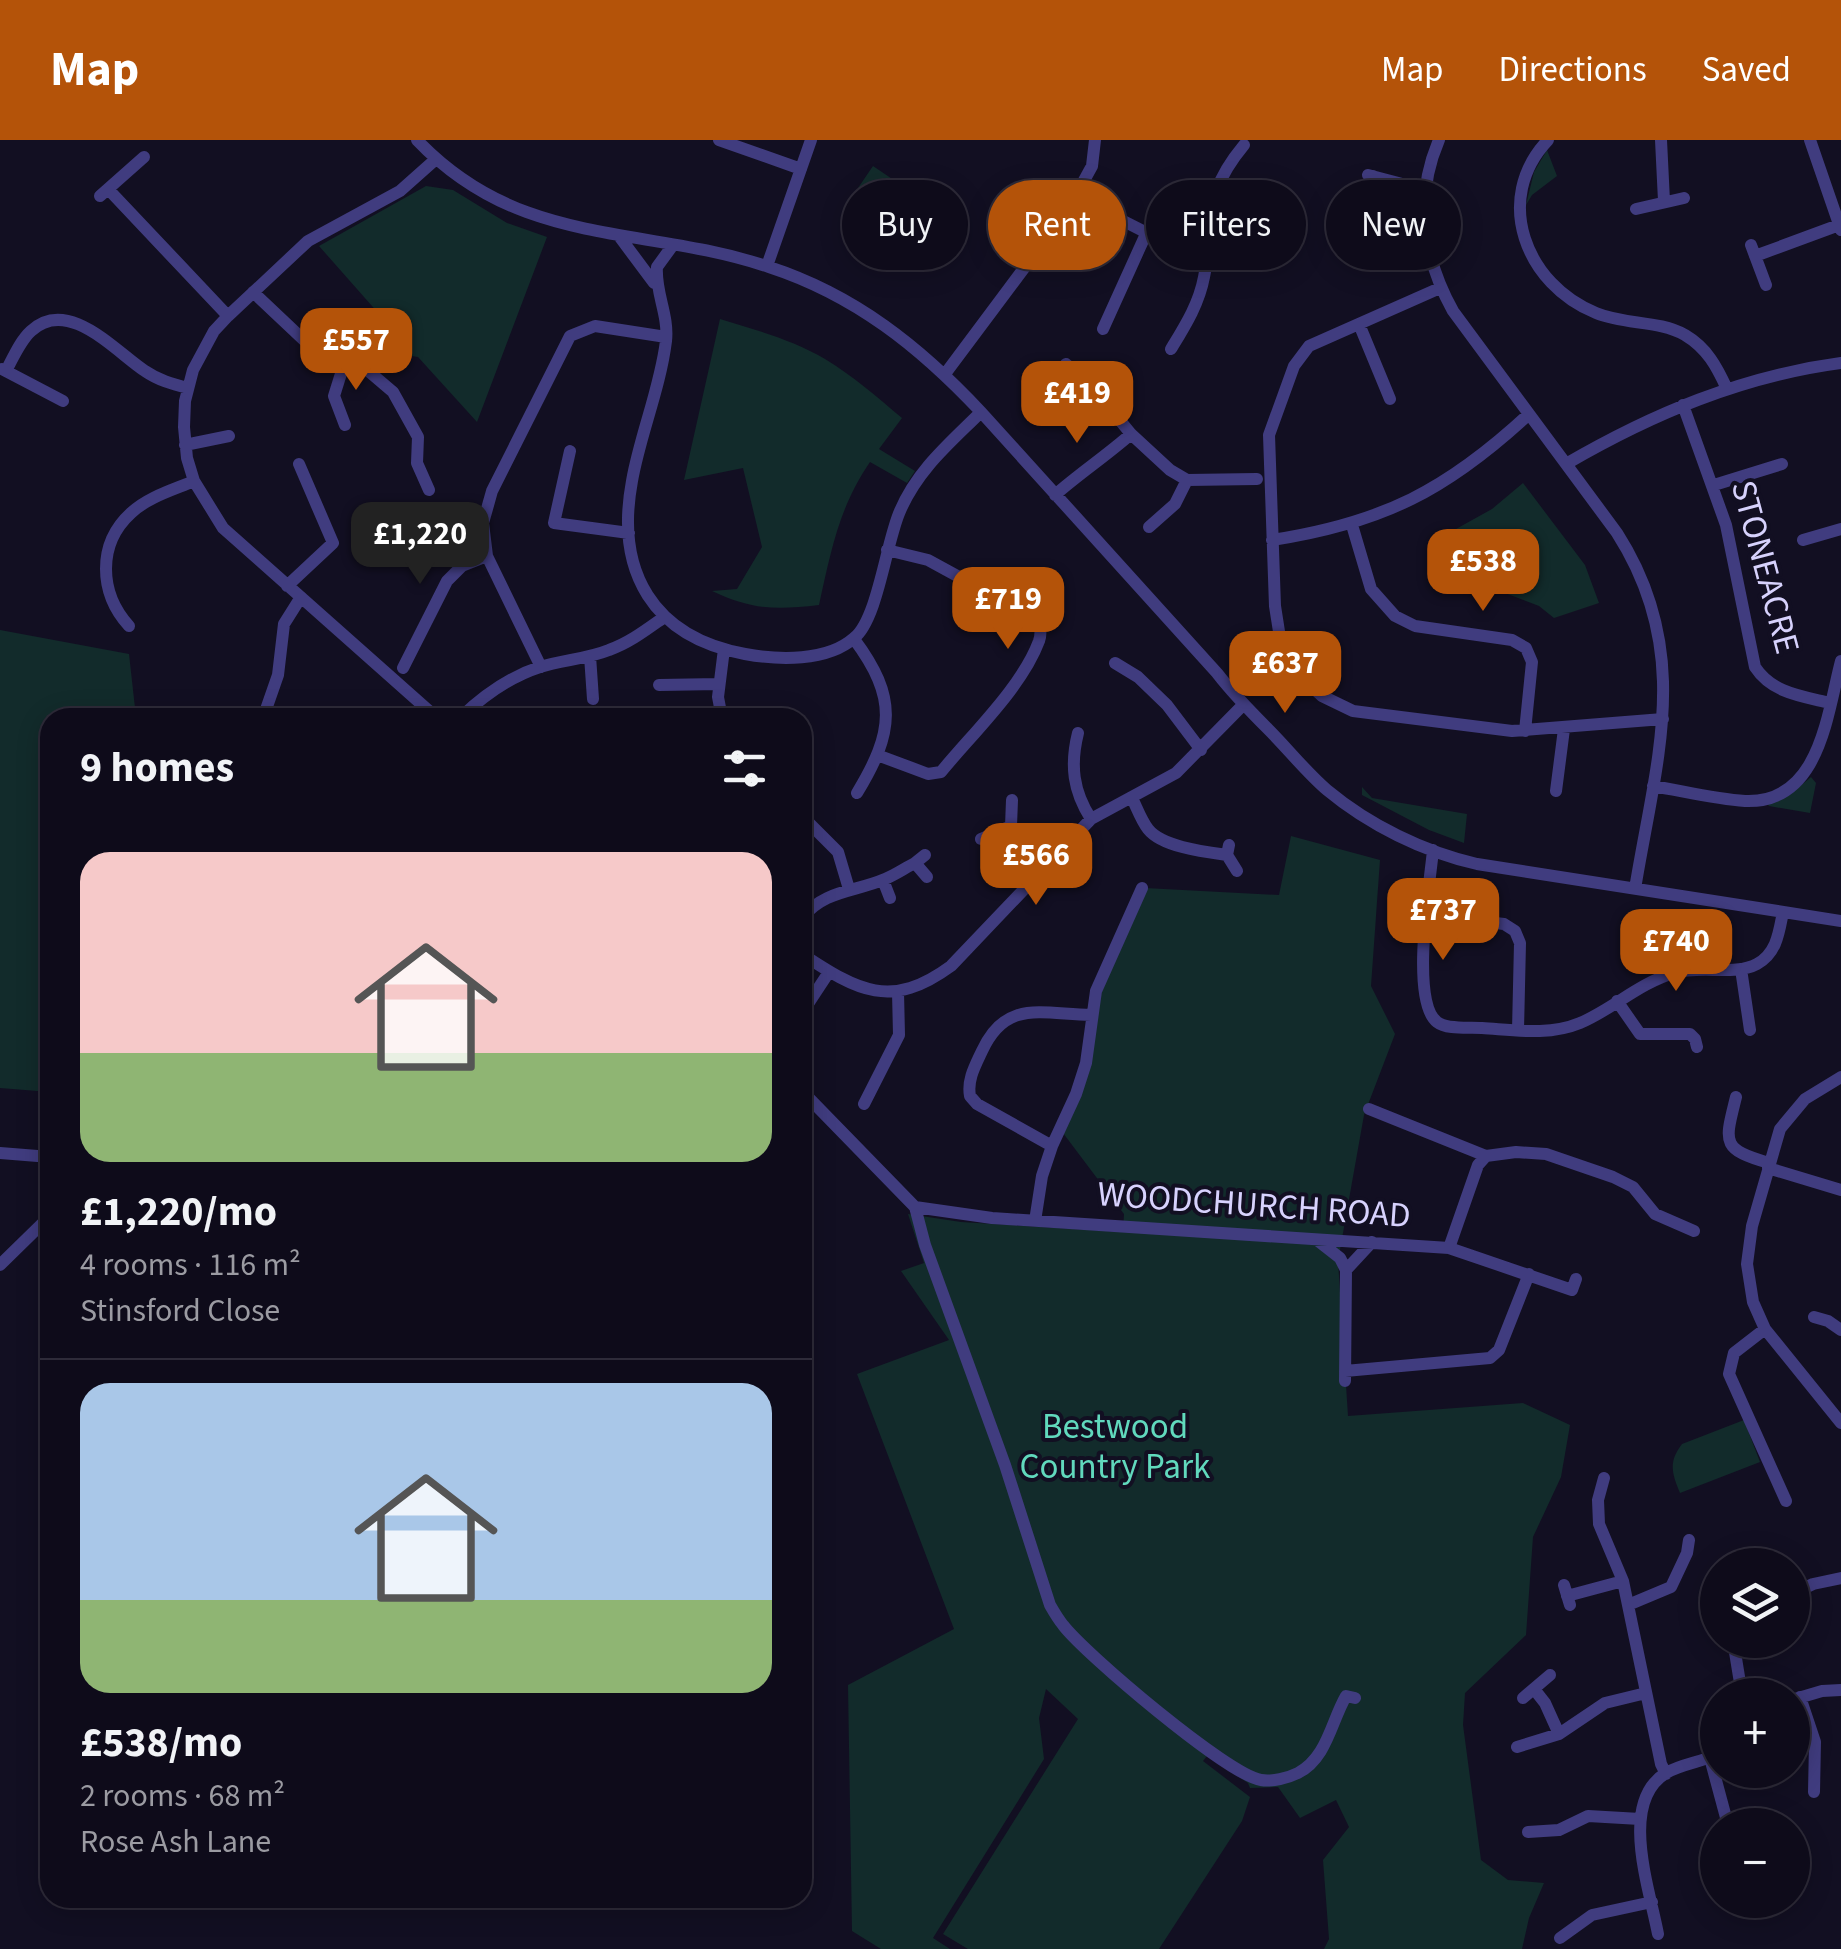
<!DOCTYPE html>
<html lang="en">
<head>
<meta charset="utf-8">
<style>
  :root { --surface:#0e0b1a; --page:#1c1927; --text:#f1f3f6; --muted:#9b9ba2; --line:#2e2b39; --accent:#b45309 }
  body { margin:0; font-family:"Source Sans 3",sans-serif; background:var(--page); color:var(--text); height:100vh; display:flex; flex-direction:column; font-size:38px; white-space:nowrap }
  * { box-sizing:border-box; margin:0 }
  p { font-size:32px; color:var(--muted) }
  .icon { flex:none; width:55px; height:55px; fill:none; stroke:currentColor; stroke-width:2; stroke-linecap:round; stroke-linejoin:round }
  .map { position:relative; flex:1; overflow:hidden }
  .side { position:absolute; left:40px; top:568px; width:772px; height:1200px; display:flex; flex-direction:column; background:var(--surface); border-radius:30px; box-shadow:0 5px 25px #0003,0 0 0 2px var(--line) }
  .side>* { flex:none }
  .top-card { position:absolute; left:842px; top:40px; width:848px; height:90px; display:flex; gap:20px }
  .buttons { position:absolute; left:1700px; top:1408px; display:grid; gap:20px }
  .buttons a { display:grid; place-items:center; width:110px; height:110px; border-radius:50%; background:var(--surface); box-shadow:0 5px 25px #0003,0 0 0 2px var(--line); font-size:50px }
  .price { position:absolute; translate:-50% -85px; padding:0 22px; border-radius:20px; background:var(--accent); color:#fff; font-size:32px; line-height:65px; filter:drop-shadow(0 2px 5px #0008) }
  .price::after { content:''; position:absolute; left:50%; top:60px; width:30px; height:22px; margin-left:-15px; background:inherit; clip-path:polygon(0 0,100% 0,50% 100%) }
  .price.active { background:#222; color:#fff }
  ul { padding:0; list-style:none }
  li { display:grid; align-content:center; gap:20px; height:530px; padding:0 40px }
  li+li { border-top:2px solid var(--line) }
  li span { display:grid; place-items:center; height:310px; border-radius:30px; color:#555 }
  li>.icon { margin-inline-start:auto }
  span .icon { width:180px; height:180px; fill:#fffc; stroke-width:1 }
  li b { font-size:42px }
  h2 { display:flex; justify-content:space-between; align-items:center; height:120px; padding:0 40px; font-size:42px }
  .tag { padding:0 35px; border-radius:45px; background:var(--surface); box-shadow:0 5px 25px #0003,0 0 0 2px var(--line); font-size:35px; line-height:90px }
  .tag.active { background:var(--accent); color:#fff }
  header { display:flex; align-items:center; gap:60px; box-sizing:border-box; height:140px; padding:0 50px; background:var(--accent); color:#fff }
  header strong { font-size:48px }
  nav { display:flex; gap:55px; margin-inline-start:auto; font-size:35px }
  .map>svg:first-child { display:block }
</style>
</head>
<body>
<header>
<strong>Map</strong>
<nav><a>Map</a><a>Directions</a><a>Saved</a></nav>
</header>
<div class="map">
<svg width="1841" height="1809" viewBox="0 0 1841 1809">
  <rect width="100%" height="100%" fill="#120f22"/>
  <path fill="#122b2b" d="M1547,10L1557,36L1532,55L1526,65L1534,32Z
    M873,26L907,49L897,63L887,56L881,64L858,48Z
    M426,46L453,50L507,83L547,97L477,282L418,217L392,213L402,200L319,106Z
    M720,179C756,190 793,200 825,219C853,236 877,257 902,278L879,309L915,331L907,343L870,322C839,367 831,411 819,465C776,470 752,470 712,451L737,449L762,407L743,328L684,340Z
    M1523,343L1585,425L1599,463L1554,478L1539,466L1431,425L1462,404L1456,389L1492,369Z
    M0,490L129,514L136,577L50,578V952L0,948Z
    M1811,637L1816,643L1810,673L1769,666L1767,663L1788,656Z
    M1362,647L1372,658L1467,674L1464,703L1429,690L1362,655Z
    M1291,696L1380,720L1371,846L1395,894L1364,975L1338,1121L1348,1276L1523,1263L1570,1285L1561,1337L1533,1397L1526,1495L1465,1553L1463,1585L1481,1720L1508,1740L1544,1743L1529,1778L1522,1809H1324L1329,1799L1323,1720L1349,1687L1336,1660L1300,1678L1278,1647L1250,1648L1248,1643L1207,1616L1203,1621L1250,1657L1242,1681L1159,1809H968L943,1794L1078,1579L1046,1549L1039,1578L1044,1619L933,1798L950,1809H881L852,1791L848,1545L954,1489L857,1234L949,1200L901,1131L924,1123L908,1074L961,1082L1123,1092L1124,1074L1063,993L1097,863L1145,748L1279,755Z
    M1744,1280L1760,1322L1680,1353C1672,1334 1668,1322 1682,1304Z"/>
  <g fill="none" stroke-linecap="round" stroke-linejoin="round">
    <path stroke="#403c7f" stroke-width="12" d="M417,0C521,109 640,84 769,127C855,155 920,207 981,272L1217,533C1234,555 1249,570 1268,589C1288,609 1306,632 1327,650C1369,685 1424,712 1477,724L1841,781
      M719,0L801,29
      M1439,0C1414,58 1423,117 1453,171L1617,393C1694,513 1656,620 1635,749
      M1548,0C1492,59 1526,145 1596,173C1625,185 1658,180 1685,195C1707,208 1717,227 1727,249
      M1661,0L1664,61
      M1810,0L1841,90
      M436,19L400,51L308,101L228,176L214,191L193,230L185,261L184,287L187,318L194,341L223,388L437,578
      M1368,35L1425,50
      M108,49L228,176
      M100,56L144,17
      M1076,57L1153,96L1207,109
      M1636,69L1684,58
      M619,96L654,143
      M1351,104L1339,99L1373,36
      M673,105L657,127C655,152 669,175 666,201C660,249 640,295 632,341C615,432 653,497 745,514C778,520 827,522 854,498C878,479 886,402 900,371C918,329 950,303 981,272
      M1751,105L1766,145
      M1755,116L1839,85
      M767,126L811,0
      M1440,148L1309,206L1294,226L1269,295L1275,466L1280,498L1297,533L1322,556L1353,571L1512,591L1663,579
      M253,152L308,204L328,218L366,229L393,252L418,297L417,323L429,350
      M1359,184L1390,259
      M1103,189L1146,94
      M1171,209C1185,186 1199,164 1204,137C1217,78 1200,58 1244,5
      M344,224L334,256L345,285
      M1066,224L1092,246L1131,294L1170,330L1187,340L1257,339
      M2,229L63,261
      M366,229L372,215L390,195
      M6,231C13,218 20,201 31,191C68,156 116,212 145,231C158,240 172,244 188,248
      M945,234L1069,68L1092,26L1095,0
      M1683,265L1726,385L1755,527C1772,553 1801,556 1830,563
      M185,305L229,296
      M570,311L554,383L629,393
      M1566,324C1652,274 1742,236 1841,223
      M1714,345L1782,324
      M1055,355C1080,333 1106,316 1131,294
      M1352,385L1371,449L1395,476L1415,486L1512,500L1526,508L1532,522L1525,591
      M1149,387L1175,364L1187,340
      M1272,400C1383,383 1447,350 1529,274
      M1803,400L1841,389
      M287,446L333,403L299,324
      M129,486C99,453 97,404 131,373C148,357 173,350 194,341
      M854,499C898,558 894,592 857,653
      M590,516L593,559
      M1115,523L1138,537L1167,565L1201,610
      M541,527L487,416L483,383L492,351L570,196L595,186L666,197
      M403,528L447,441L462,426L487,416
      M659,545L719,544
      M263,578L278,535L284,484L301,457
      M460,578C483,556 509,537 540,527C562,520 587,519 609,510C629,503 646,490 663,478
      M722,578L718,557L724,509
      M1078,593C1070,625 1073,651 1091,679
      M880,616L928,634L941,632C972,594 1022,547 1039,501C1042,492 1040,486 1036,479L928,420L887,410
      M1653,646C1683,651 1715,659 1745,661C1820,664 1827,574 1841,521
      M1556,651L1564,589
      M1132,658C1137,668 1141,680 1148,689C1162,707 1205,712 1227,715
      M1012,660L1011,686L1047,725
      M802,676L838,712L849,749
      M981,699L1011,686
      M1229,705L1227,715L1237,731
      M1433,710C1430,743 1410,861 1437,882C1447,890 1469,887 1482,888C1514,890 1549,896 1580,883C1613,869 1639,843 1674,833C1700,825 1735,836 1757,824C1777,813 1779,792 1783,772
      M925,715L915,723L927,737
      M883,740L890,758
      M1427,775L1504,784L1515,791L1520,803L1518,890
      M802,778C824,750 855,752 885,739C895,735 905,728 915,723
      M802,814C858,851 891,870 951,826L1091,679L1176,633L1242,566
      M1741,829L1750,890
      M1617,861L1640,894H1690L1695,899L1697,907
      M802,873L829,832
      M1841,937L1805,959L1780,989L1752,1086L1747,1124L1753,1162L1765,1189L1841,1283
      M802,951L915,1067L925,1105L1005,1325L1050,1465C1054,1472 1058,1479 1063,1485C1085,1514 1228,1635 1261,1640C1272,1642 1288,1638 1298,1633C1327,1618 1331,1582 1346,1556L1355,1558
      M1736,957C1725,1002 1720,1009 1769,1023
      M864,964L899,895L898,852
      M1369,969L1486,1016L1516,1012L1546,1014L1613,1037L1633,1047L1655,1074L1694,1091
      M1052,1006L977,964L970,956C967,940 975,926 982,911C1006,859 1041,874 1091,875
      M0,1013L50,1017
      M1768,1028L1841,1050
      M915,1067L992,1078L1449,1108L1572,1150L1576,1139
      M1035,1081L1042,1036L1052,1006L1076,954L1086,923L1096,851L1142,748
      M1317,1100L1340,1118L1346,1130
      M1449,1108L1478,1025L1486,1016
      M0,1125L50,1076
      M1814,1177L1828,1181L1841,1190
      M1765,1189L1734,1213L1729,1234L1786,1361
      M1345,1231L1490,1218L1499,1210L1529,1134
      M1345,1241L1346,1130L1372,1102
      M1604,1338L1598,1360L1599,1384L1623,1441L1661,1624L1666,1634
      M1564,1445L1570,1465
      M1792,1454L1813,1444L1841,1438
      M1567,1456L1623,1441
      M1628,1465L1671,1447L1687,1413L1689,1400
      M1733,1500L1742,1555
      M1534,1549L1545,1563L1559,1594
      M1800,1557L1815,1602L1814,1652
      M1523,1558L1550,1535
      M1795,1559L1822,1551L1841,1550
      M1517,1607L1559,1594L1605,1563L1646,1553
      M1710,1618L1728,1685
      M1528,1692L1559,1690L1588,1676L1640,1679
      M1658,1794C1650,1750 1618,1662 1666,1633C1681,1624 1702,1622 1718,1614
      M1560,1798L1592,1775L1652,1762"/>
  </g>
  <g text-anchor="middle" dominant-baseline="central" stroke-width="8" stroke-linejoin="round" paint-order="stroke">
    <g font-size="35" fill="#d7d2fd" stroke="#120f22">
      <text transform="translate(1765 427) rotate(75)">STONEACRE</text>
      <text transform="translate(1254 1065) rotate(4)">WOODCHURCH ROAD</text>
    </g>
    <g font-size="35" fill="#61d9bd" stroke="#120f22">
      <text x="1115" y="1287">Bestwood<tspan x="1115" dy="40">Country Park</tspan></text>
    </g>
  </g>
</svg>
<div class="buttons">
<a><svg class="icon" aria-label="layers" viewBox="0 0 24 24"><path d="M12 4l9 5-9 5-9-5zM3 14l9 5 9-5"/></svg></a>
<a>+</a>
<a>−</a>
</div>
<b class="price" style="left:356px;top:253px">£557</b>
<b class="price" style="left:1077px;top:306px">£419</b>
<b class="price active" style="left:420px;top:447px">£1,220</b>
<b class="price" style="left:1483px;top:474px">£538</b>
<b class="price" style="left:1008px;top:512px">£719</b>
<b class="price" style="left:1285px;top:576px">£637</b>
<b class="price" style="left:1036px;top:768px">£566</b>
<b class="price" style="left:1443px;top:823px">£737</b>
<b class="price" style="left:1676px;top:854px">£740</b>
<div class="top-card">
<a class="tag">Buy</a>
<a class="tag active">Rent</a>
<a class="tag">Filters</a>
<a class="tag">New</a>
</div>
<section class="side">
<h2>9 homes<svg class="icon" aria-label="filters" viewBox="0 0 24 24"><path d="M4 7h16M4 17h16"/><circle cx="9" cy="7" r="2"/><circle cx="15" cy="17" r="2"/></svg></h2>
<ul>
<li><span style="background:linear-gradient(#f6c9c9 65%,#8fb573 0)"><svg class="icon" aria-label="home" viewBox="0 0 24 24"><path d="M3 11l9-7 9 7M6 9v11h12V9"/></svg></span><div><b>£1,220/mo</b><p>4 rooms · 116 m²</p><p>Stinsford Close</p></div></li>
<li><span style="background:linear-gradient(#a9c7e8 70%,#8fb573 0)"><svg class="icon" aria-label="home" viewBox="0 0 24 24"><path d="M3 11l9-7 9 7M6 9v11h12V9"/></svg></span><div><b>£538/mo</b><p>2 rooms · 68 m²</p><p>Rose Ash Lane</p></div></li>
</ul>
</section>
</div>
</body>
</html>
